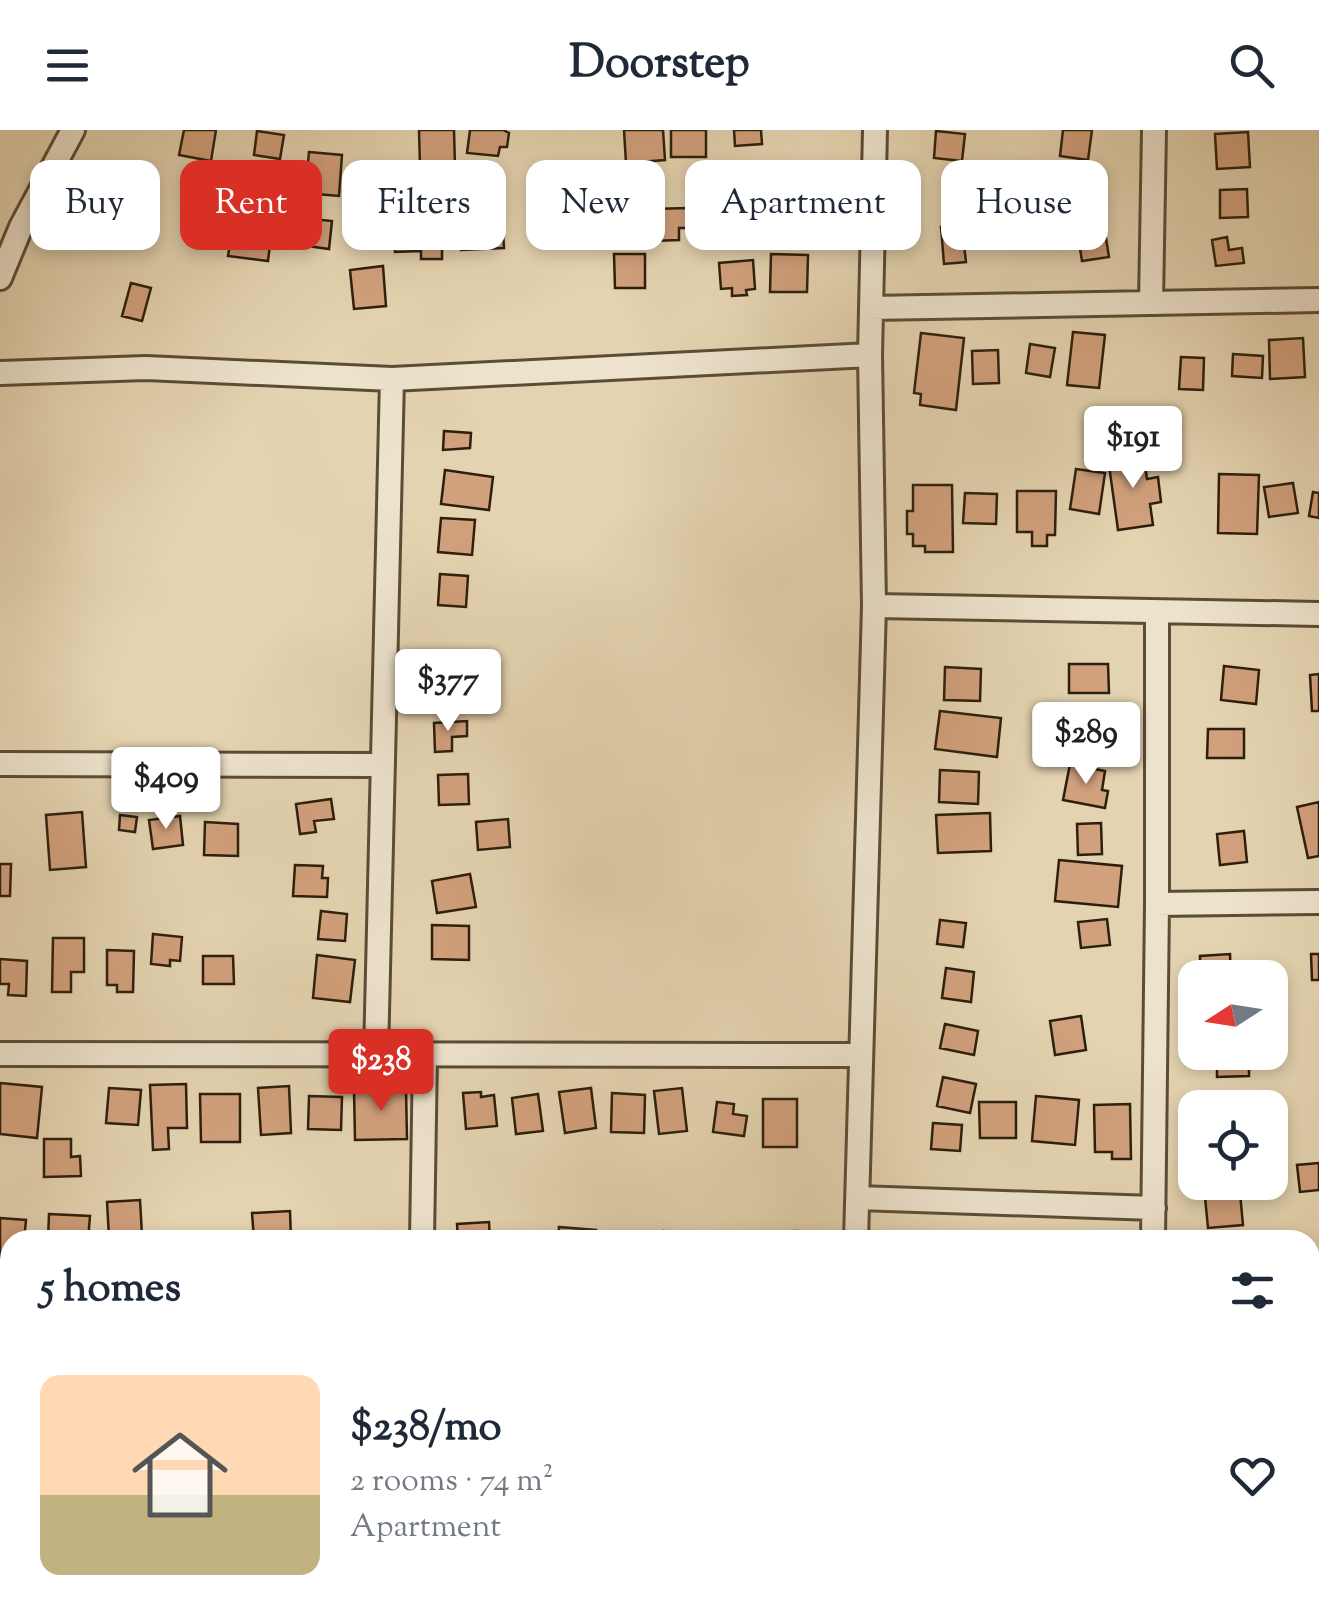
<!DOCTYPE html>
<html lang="en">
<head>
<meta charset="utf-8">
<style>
  :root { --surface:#fff; --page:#f6f6f7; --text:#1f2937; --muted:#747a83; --accent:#d93025 }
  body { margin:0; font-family:"Sorts Mill Goudy",serif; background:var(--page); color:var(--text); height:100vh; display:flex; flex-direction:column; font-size:38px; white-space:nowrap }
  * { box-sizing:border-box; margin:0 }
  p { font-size:32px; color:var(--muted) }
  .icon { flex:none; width:55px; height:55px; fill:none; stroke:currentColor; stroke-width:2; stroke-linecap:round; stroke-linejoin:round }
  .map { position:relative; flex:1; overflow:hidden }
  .details { position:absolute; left:0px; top:1100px; width:1320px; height:392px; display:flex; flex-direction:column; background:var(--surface); border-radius:30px 30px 0 0; box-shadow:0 5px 15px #0003 }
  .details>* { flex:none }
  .hud { position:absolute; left:30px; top:30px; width:1260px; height:90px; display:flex; gap:20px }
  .needle { width:65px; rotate:258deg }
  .fabs { position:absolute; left:1178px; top:830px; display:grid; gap:20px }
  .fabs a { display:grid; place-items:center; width:110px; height:110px; border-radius:20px; background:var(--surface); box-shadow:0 5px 15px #0003; font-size:50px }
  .price { position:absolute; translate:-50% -85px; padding:0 22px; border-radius:10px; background:#fff; color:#222; font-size:32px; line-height:65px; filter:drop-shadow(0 2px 5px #0008) }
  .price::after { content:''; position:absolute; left:50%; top:60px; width:30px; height:22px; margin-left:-15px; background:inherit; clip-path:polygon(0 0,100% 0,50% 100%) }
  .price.on { background:var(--accent); color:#fff }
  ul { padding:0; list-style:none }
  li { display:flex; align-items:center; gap:30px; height:250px; padding:0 40px }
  li span { display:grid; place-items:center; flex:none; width:280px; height:200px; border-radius:20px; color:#555 }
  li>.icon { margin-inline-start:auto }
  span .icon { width:120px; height:120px; fill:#fffc; stroke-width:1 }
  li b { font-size:42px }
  h2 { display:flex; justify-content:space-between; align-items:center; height:120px; padding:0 40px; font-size:42px }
  .pill { padding:0 35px; border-radius:20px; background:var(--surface); box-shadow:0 5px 15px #0003; font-size:35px; line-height:90px }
  .pill.on { background:var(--accent); color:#fff }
  header { display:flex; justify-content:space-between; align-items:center; height:130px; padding:0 40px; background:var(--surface); font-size:45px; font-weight:700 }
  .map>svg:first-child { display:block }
</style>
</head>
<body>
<header><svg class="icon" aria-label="menu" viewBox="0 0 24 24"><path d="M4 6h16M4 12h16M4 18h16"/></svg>Doorstep<svg class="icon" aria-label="search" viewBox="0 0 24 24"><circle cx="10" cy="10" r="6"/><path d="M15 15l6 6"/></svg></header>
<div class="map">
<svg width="1319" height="1491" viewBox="0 0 1319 1491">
  <rect width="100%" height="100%" fill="#e4d3b0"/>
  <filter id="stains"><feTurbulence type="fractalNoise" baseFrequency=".002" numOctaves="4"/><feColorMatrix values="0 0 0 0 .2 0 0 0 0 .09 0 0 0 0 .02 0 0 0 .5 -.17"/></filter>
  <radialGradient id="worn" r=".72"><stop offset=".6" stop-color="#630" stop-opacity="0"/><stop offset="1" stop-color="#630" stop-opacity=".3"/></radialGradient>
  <path fill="#d1a07c" stroke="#2d1f0d" stroke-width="2.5" d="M184,0H216L211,31L179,25Z
    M419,0H454L455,36L420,37Z
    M470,0H503L509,3L507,17H500L498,26L467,23Z
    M624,0H663L665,30L626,33Z
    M671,0H706V27H671Z
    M734,0H761L762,14L735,16Z
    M1063,0H1092L1088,30L1060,26Z
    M257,1L284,5L280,29L254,25Z
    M936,1L965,4L962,31L934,28Z
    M1248,2L1250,37L1217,39L1215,4Z
    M309,22L342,25L339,66L305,63Z
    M373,33L401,39L397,62L369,56Z
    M1247,59L1248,87L1220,88V60Z
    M95,70L130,79L125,96L91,85Z
    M689,78L690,98H679V110L651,111L650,79Z
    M502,84L504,118L461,120L459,86Z
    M303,88L332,91L329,119L300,115Z
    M395,88H442V129H421V121L395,122Z
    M570,88L599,91L597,114L584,112L583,118L568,116Z
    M975,94L976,114L964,115L966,132L944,134L941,97Z
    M232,100L271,106L268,131L228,126Z
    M1105,102L1109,127L1082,131L1078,106Z
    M1227,107L1229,120L1242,118L1244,133L1216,136L1212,110Z
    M614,124H645V158H615Z
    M771,124L808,125L807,162H770Z
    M753,130L755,159L746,160L747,165L732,166V158L721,159L719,133Z
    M383,136L386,176L354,179L350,140Z
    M131,153L151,158L142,191L122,186Z
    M1073,202L1105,205L1099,258L1067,255Z
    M921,203L964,208L956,280L920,275L921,264L914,263Z
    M1303,208L1305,247L1270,249L1269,210Z
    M1030,214L1055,218L1050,247L1026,243Z
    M998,220L999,253L973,254L972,221Z
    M1233,224L1263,226L1262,248L1232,246Z
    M1181,227L1204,228L1203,260L1179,259Z
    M444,301L471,303L470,318L443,320Z
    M1143,323L1147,349L1158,347L1161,372L1150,374L1153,395L1118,400L1108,328Z
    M1076,339L1105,343L1099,384L1070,379Z
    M445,340L493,347L489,380L441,374Z
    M1219,344L1259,345L1257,404L1218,403Z
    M1293,353L1298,383L1269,387L1264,357Z
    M913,355H952L953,422H925V416H913V404H907V381H913Z
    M1017,361H1056L1055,405H1047V416H1032V402H1017Z
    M1313,362L1319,363V388L1309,386Z
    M965,363L997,364L996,394L963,393Z
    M441,388L475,390L472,425L438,422Z
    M440,444L468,446L466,477L438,475Z
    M1069,534H1108L1109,563H1069Z
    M1224,536L1259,540L1256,574L1221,570Z
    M945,537L981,539L980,571L944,570Z
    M427,539L469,545L465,577L423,571Z
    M1319,544V581H1312L1310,545Z
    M940,581L1001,588L997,627L935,619Z
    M467,591V606L452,607V621L435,622L434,593Z
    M1100,593L1104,626L1074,629L1070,600Z
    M1208,599H1244V628H1207Z
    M1070,634L1105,641L1102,660L1108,661L1105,678L1063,670Z
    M940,640L979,642L978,674L939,672Z
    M468,644L469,674L439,675L438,645Z
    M331,669L334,689L314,691L316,702L300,704L296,674Z
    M1319,672V726L1308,728L1297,677Z
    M82,682L86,737L50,740L46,685Z
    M990,683L991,721L938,723L936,685Z
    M120,685L137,687L135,702L119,700Z
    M180,686L183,715L153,719L149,690Z
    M508,689L510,717L478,720L476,692Z
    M205,692L238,694V726L204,725Z
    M1101,693L1102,724L1078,725L1077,694Z
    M1244,701L1247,732L1220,735L1217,704Z
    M1059,730L1122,736L1118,777L1055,771Z
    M0,734H11L10,766H0Z
    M295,735L323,736L322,748H328L327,767L293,766Z
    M470,744L476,777L437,783L432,751Z
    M321,781L347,784L345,811L318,809Z
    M1107,789L1110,815L1081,818L1078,792Z
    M940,790L966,793L963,817L937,814Z
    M432,795L469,796V830L432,829Z
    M153,804L182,807L180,831L170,830V836L151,834Z
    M53,808H84V842H71V862H52Z
    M107,820L134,821L133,862H117V855H107Z
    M1230,824L1231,848H1200V826Z
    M1311,824H1319V850H1312Z
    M317,825L355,830L350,872L313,868Z
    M203,826H233L234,854H203Z
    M0,829L27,831L26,866L8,865L9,854H0Z
    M946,838L974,842L971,872L942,868Z
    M1081,886L1086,920L1055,925L1050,891Z
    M945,894L978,901L974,925L940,918Z
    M1217,922H1249V946L1217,947Z
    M943,947L976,954L970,983L937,976Z
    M0,953L42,957L37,1008L0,1004Z
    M186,954L187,998H168L169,1019L153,1020L150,955Z
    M289,956L291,1003L261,1005L258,958Z
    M109,958L141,960L138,995L106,993Z
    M591,958L596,998L565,1003L559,962Z
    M682,958L687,1001L659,1004L654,961Z
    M406,959L407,1009L355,1010L354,960Z
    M481,962V967L494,965L497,996L466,999L463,963Z
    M612,963L645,965L644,1003L611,1002Z
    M200,964H240V1012H201Z
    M538,964L543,1001L516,1004L512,968Z
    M309,966L342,967L341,1000L308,999Z
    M1036,966L1079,970L1075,1015L1032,1011Z
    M1246,968L1247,978H1209V969Z
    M763,969H797V1017H763Z
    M717,972L734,974L733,984L747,986L744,1006L713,1002Z
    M979,972H1016V1008H980Z
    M1130,974L1131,1029H1112V1022H1095L1094,975Z
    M933,993L962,995L960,1021L931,1019Z
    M44,1009H71V1027L80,1026L81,1046L44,1047Z
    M1319,1033V1060L1300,1062L1297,1035Z
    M1240,1063L1243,1095L1208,1098L1205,1067Z
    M140,1070L142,1105L109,1107L107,1072Z
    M290,1081L291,1110H254L252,1083Z
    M49,1084L90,1086L88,1110H48Z
    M0,1088L26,1090L24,1110H10V1137H6L5,1148H0Z
    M489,1092L490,1110H458L457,1094Z
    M559,1097L596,1100L595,1110H558Z
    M664,1101L691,1105L690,1110H663Z
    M797,1101V1110H761V1102Z
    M716,1102L742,1105V1110H715Z
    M643,1105L644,1110H612V1106Z
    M0,1227L10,1228V1284H0Z
    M1317,1367H1319V1406H1316Z
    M1313,1465H1319V1491H1313Z
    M936,1482H960L959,1491H935Z
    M1062,1482H1122V1491H1061Z
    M1207,1482H1242V1491H1207Z
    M379,1483L418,1484V1491H379Z"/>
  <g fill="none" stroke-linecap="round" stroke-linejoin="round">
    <g stroke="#5b4c36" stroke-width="28">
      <path id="street" d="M0,148L21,97L73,0
        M1151,173L1154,0
        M871,178L1319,170
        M0,243L146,238L392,249L870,225
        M874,476L1319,484
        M1157,484V774L1319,772
        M0,634L383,635
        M0,924L860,925
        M376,925L392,249
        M858,1068L1154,1078
        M422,1110L425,925
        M856,1110L874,476L870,225L875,0
        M1153,1110L1157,774
        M0,1190L10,1191
        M0,1463H10
        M850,1482V1491
        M280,1491V1482
        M548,1491V1482
        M1147,1491V1482"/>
    </g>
    <use href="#street" stroke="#ede2cc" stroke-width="22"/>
  </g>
  <rect width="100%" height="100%" filter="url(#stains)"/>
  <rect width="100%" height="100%" fill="url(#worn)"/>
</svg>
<div class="fabs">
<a><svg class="needle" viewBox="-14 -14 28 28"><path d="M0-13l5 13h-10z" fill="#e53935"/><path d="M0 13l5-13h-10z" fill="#747a83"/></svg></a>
<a><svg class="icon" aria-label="locate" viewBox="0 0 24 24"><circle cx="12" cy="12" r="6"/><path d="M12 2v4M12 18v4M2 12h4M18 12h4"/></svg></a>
</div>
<b class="price" style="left:1133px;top:361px">$191</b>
<b class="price" style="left:448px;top:604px">$377</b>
<b class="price" style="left:1086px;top:657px">$289</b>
<b class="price" style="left:166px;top:702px">$409</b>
<b class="price on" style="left:381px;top:984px">$238</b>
<div class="hud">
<a class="pill">Buy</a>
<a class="pill on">Rent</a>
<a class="pill">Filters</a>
<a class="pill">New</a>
<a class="pill">Apartment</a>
<a class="pill">House</a>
</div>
<section class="details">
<h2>5 homes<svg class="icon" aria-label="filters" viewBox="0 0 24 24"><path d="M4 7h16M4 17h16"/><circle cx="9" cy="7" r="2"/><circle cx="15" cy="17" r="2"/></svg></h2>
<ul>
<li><span style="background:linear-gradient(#ffd9b3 60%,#c2b280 0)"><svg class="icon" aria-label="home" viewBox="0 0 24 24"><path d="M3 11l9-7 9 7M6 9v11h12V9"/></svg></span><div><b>$238/mo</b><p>2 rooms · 74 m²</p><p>Apartment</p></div><svg class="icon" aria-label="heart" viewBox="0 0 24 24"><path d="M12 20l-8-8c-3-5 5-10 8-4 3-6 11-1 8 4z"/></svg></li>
</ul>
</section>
</div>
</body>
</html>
